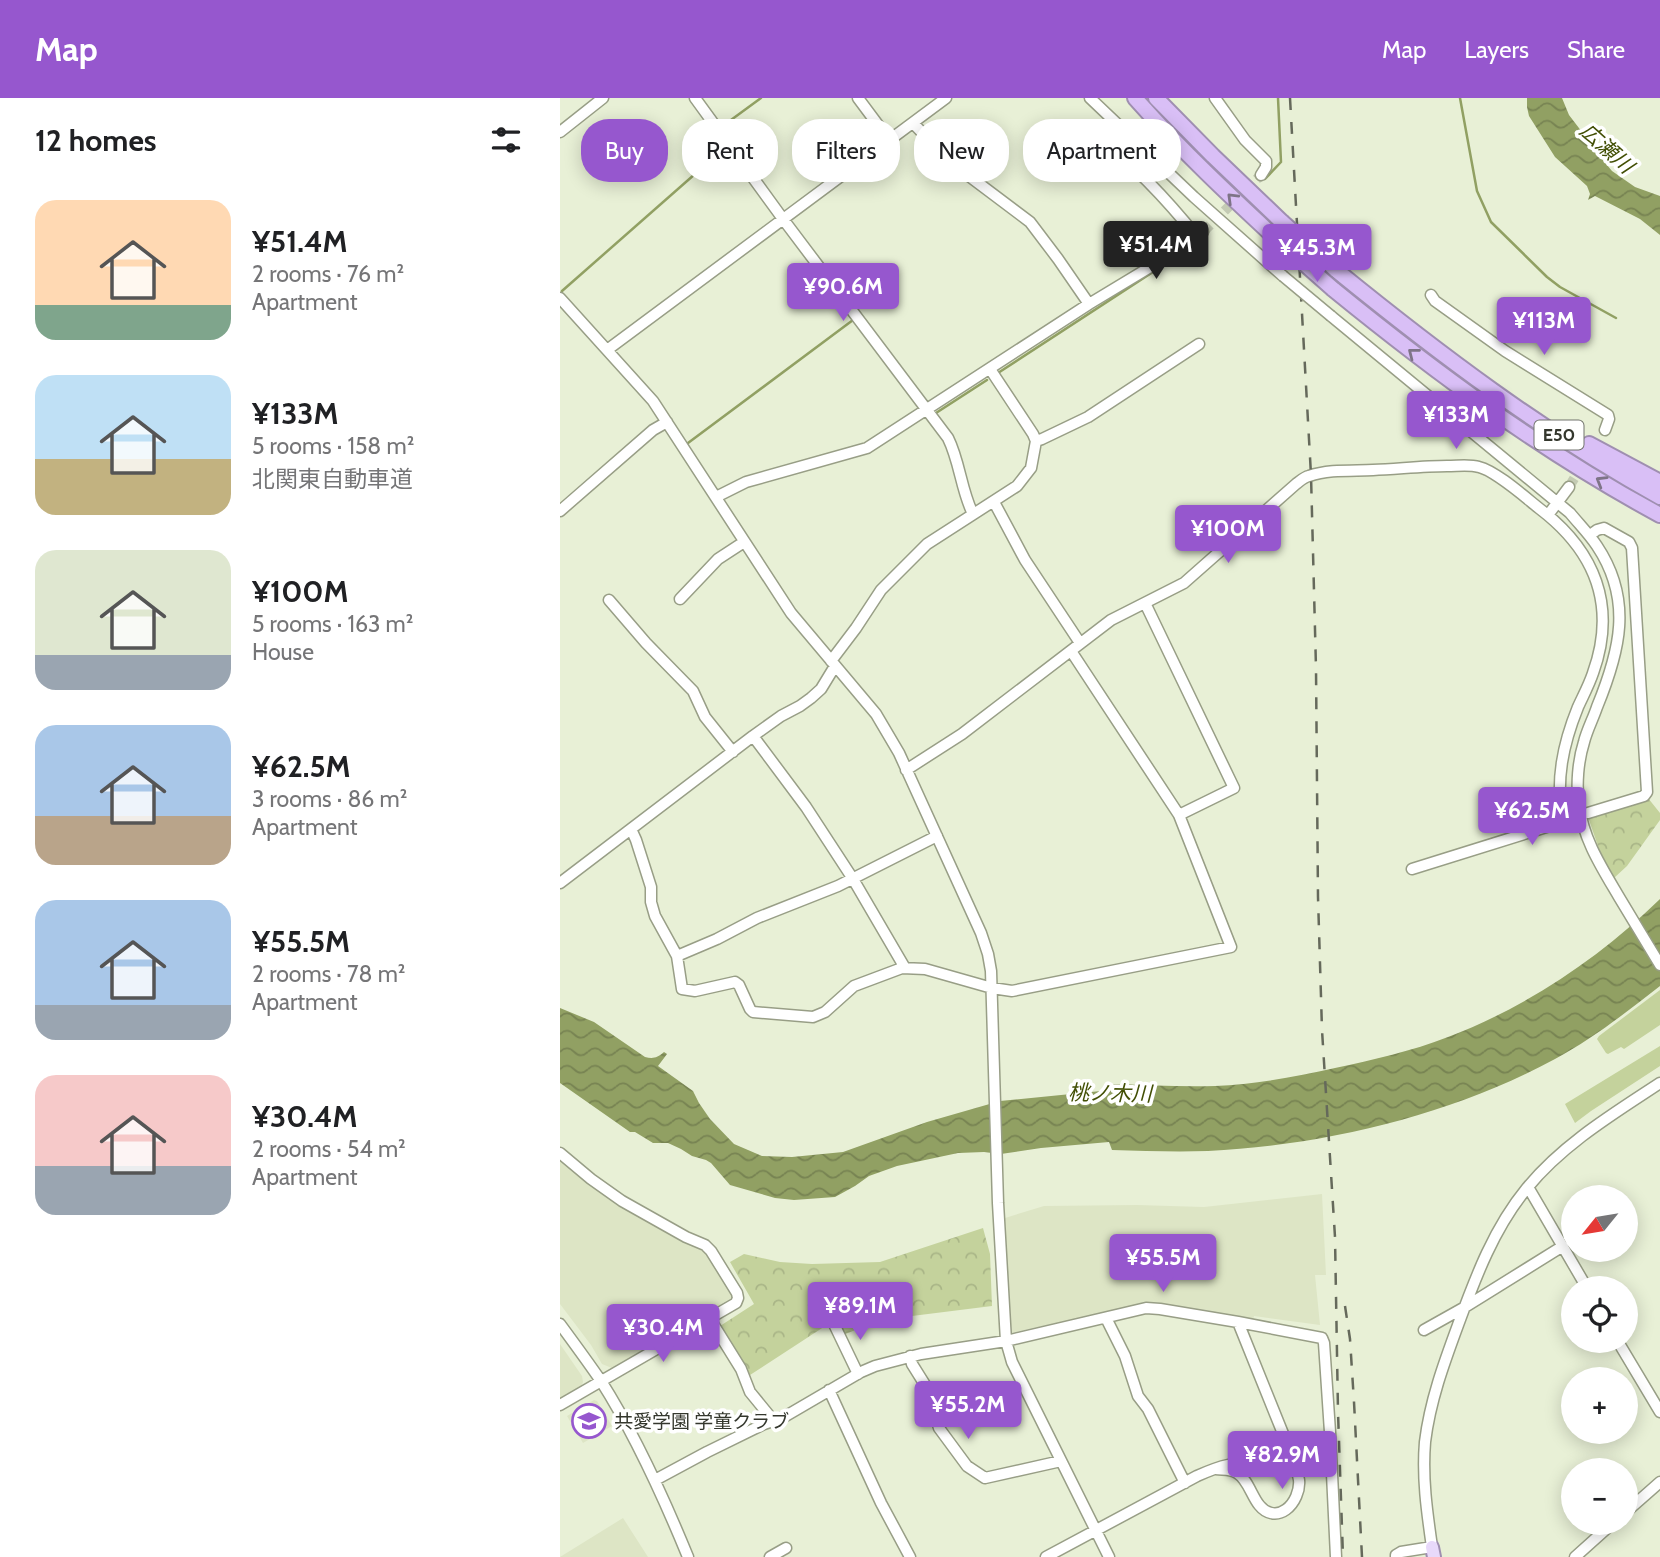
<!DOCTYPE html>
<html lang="en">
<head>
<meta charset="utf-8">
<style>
  :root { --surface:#fff; --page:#f2f2f2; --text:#202124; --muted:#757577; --accent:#9657ce }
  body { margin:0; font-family:Cabin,"Noto Sans JP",sans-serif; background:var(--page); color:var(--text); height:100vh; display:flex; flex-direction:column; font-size:26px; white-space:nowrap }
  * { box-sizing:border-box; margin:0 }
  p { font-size:23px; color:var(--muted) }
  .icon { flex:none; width:38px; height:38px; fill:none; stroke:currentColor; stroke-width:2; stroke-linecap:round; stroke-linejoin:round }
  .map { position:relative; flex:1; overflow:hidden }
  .side { display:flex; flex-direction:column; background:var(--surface); width:560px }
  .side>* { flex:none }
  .guide { position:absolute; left:21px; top:21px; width:665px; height:63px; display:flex; gap:14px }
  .needle { width:46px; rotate:240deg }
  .controls { position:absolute; left:1001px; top:1087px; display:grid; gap:14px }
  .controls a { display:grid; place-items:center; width:77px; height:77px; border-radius:50%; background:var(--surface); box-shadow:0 4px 18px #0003; font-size:35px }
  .price { position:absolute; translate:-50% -60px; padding:0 16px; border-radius:7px; background:var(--accent); color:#fff; font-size:23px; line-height:46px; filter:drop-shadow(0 2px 4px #0008) }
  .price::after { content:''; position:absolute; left:50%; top:42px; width:21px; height:16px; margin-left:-10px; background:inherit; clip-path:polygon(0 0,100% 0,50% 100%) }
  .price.on { background:#222; color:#fff }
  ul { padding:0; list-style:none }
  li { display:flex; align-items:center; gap:21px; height:175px; padding:0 35px }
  li span { display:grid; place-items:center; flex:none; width:196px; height:140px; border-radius:21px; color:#555 }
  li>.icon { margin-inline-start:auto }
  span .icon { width:84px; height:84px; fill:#fffc; stroke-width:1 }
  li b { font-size:30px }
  h2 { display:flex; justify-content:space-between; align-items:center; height:84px; padding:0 35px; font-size:30px }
  .chip { padding:0 24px; border-radius:28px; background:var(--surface); box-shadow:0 4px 18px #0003; font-size:24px; line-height:63px }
  .chip.on { background:var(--accent); color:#fff }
  header { display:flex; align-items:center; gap:42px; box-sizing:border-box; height:98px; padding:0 35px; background:var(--accent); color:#fff }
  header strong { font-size:33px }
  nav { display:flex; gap:38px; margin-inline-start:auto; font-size:24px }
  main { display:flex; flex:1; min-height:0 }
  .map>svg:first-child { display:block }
</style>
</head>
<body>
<header>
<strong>Map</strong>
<nav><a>Map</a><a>Layers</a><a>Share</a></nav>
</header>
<main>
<section class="side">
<h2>12 homes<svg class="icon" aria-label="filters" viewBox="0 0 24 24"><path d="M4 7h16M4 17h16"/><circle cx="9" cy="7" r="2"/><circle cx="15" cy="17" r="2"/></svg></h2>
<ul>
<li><span style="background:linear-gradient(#ffd9b3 75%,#7fa58c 0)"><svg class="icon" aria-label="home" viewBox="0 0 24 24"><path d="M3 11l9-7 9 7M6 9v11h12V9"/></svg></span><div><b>¥51.4M</b><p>2 rooms · 76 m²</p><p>Apartment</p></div></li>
<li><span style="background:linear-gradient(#bfe0f5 60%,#c2b280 0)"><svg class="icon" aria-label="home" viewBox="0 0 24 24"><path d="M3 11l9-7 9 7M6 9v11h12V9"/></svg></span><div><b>¥133M</b><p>5 rooms · 158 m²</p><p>北関東自動車道</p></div></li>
<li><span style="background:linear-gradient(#dfe7d0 75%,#9aa5b1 0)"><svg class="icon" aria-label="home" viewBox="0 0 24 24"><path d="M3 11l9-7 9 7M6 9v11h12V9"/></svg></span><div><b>¥100M</b><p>5 rooms · 163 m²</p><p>House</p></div></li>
<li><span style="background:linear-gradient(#a9c7e8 65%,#b9a48a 0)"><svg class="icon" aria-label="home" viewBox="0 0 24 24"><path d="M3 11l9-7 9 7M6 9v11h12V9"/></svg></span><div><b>¥62.5M</b><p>3 rooms · 86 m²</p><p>Apartment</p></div></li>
<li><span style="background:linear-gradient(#a9c7e8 75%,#9aa5b1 0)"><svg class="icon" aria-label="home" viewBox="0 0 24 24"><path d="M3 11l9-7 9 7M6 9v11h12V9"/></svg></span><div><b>¥55.5M</b><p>2 rooms · 78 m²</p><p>Apartment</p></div></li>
<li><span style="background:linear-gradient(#f6c9c9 65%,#9aa5b1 0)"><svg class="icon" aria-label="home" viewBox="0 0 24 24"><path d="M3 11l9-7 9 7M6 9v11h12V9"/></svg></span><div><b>¥30.4M</b><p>2 rooms · 54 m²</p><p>Apartment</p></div></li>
</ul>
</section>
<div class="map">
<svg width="1100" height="1459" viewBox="0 0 1100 1459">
  <defs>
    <pattern id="park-crowns" width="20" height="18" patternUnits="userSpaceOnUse" patternTransform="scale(1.75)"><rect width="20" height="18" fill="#c4d29c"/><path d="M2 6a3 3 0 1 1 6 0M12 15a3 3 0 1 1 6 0" fill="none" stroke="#a9b587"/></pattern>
    <pattern id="water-waves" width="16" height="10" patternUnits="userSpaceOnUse" patternTransform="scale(1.75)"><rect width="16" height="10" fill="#91a063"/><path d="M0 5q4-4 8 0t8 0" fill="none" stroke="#778352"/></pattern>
  </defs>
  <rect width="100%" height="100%" fill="#e8f0d6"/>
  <path fill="#dde5c5" d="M0,1060L144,1149L174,1195L173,1199L52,1270L42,1266L31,1247L0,1206Z
    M762,1096L766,1177H755L760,1227L694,1218L693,1222L593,1205L580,1207L450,1235L445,1120L484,1108L577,1107L644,1109Z
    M0,1246L22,1278L23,1284L21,1289L0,1302Z
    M34,1302L37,1303L52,1328L23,1345L7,1318Z
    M63,1420L88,1459H0Z"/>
  <path fill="#c4d29c" d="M1100,892V927L1064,951L1061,949L1048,956L1046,955L1037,941L1039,938Z
    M1100,948V968L1031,1013L1015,1025L1005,1006Z"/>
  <path fill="url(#park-crowns)" d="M1088,700L1100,715V722L1067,768L1054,780L1039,751L1028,719Z
    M423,1130L430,1156L432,1208L320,1222L283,1237L276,1221L190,1277L160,1228L194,1206L170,1164L184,1156L220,1164L252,1166L320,1164Z"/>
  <path fill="url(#water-waves)" d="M967,0H1002L1009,17L1022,34L1032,41L1042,61L1052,73L1075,89L1100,98V137L1080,121L1035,98L1028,102L1030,96L1027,88L995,59L969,18L967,9Z
    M1100,801V888C1067,914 1032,941 995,961C891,1017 766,1047 648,1053C616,1054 584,1053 552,1052L549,1044L481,1050L441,1056L424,1054L398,1055L337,1068L309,1078L295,1088L275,1099L234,1102L215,1100L170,1087L151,1065L146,1062L132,1058L121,1051L108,1045H93L75,1034H70L0,985V910L34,924L85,959C93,961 97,960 104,954L107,956L98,968L133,993L139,1005L150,1021L174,1046L202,1058L232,1059L283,1054L367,1024L440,1003L551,992L554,986C588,987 621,989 655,988C695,986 736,979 775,970C813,962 852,953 888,939C965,910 1041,859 1100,801Z"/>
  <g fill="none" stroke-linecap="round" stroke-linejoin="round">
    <path stroke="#91a063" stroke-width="2.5" d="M900,0L917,93L931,124L987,179L1000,189L1056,220
      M160,30L201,0
      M705,81L721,64L718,0
      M2,193L160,54V50L151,39L154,34
      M438,275L645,140
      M376,315L427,282
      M128,345L293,222"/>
    <path stroke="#c4cbb4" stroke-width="10" stroke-dasharray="10 5" stroke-linecap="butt" d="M643,134L701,77
      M1009,389L1023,366"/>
    <g stroke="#989e86" stroke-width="13">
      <path id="minor" d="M135,0L223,121L388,340C400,364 401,392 413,416
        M298,0L330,43
        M530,0L634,99L723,178
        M655,0L685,42L706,63V69L701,77
        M353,25L389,63L470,124L498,161L529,206
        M0,34L43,0
        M541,42C578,70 608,103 637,139
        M871,197L875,203L945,253L1048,317L1049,321L1045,332
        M0,200L93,303L231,515L316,616L339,655L421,835L428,856L431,873L438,1105L446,1243L452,1264L549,1459
        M771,218L1010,415C1019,426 1029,436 1037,448C1073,502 1060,553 1037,609C1033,621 1027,632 1024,644C1018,663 1016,687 1019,707C1023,741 1042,770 1059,799C1073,822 1086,844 1100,867
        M47,252L386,0
        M476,343L482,341L528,319L639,246
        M156,399L186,384L307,350L529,206L630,145L643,134
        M434,404L465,462L520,545
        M0,413L93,332L107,324
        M988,417L1009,389
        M120,501L158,461L184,444
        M49,502L86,545L133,593L145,619L173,654
        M585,505L674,690L619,717
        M271,563L296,530L321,492L367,446L457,388L471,370L476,343L473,336L430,271
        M193,638L246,709L293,781L345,870
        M346,672L402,636L551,522L624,485L736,386C740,383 744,379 749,378C769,371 793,373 813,372C838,371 863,368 887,368C898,368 909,366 919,369C936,373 966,400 980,411C1035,453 1057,508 1033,575C1029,587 1023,598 1018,609C1003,646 995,683 1003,723
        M1028,715L1084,698L1087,694L1072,450L1069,444L1044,430L1037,432L1030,437
        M71,731L76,742L91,789V804L95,818L117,858L122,891L135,893L175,884L179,887L190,911L193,914L253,919L265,914L294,888L342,870L365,871L432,890L452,893L671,849L619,717L511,553
        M852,771L1009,722
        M0,785L193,638L221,618L240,608L251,600L261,591L275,568
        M117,858L157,841L197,820L278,788L377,738
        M0,1055L31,1081L62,1103L126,1139L145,1147L151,1153L177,1195L178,1200L176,1205L0,1307
        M968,1089L1027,1190
        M546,1220L565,1258L578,1298L588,1311L625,1385
        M150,1221L181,1271L190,1294L208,1316L211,1324
        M678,1224L726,1343
        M0,1226C14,1245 28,1264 41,1283C76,1338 103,1398 128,1459
        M274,1226L298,1276
        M864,1232L905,1209L1003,1148
        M1057,1242L1100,1314
        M350,1258L352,1266L367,1290L379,1330L407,1368L425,1380L501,1363
        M269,1292L321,1405L350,1459
        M95,1382L147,1354L204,1326L224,1319L301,1274L315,1268L361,1256L446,1243L586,1210L600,1211L678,1224L762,1240L764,1245L770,1334L776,1459
        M1066,1414L1100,1384
        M210,1459L226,1450
        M486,1459L637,1378C646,1374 658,1369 668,1367C678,1366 690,1369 700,1369C707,1368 714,1365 721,1366C725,1366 729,1367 732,1369C749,1381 733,1420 711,1415C693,1411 692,1384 677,1375C671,1371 663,1372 656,1371
        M836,1459V1457L841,1454L872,1449C867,1414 862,1380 865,1344C870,1303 884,1265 898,1227C916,1178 934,1130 967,1090C1003,1046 1053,1016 1100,985
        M1015,1459L1054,1424"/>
    </g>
    <g stroke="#9f8fb0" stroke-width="16">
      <path id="major" d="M872,1449L874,1459"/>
    </g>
    <g stroke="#9f8fb0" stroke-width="18">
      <path id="highway" d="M575,0C621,52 671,99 722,146
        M596,0L653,58L722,124
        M776,172C878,255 984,335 1100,399
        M773,191C876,275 983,354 1100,417
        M1029,346L1100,384"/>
    </g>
    <use href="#minor" stroke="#fff" stroke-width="10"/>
    <use href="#major" stroke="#e8d9fa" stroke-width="12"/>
    <use href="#highway" stroke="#d9bff6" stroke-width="14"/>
    <path stroke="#65695b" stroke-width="2.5" stroke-dasharray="12 12" stroke-linecap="butt" d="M730,0L751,377L756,570L758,799L762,932L775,1139L778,1314L783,1459
      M785,1208L790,1241L794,1304L802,1459"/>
    <g stroke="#989e86" stroke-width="13" stroke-linecap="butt">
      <path id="minor-bridge" d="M723,178L771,218"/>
    </g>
    <g stroke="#9f8fb0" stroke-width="18" stroke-linecap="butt">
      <path id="highway-bridge" d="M722,124L776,172
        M722,146L773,191"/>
    </g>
    <use href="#minor-bridge" stroke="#fff" stroke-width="10"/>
    <use href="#highway-bridge" stroke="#d9bff6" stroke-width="14"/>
  </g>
  <defs><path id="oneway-chevron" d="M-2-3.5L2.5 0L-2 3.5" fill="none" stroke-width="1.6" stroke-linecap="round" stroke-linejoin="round" transform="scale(1.75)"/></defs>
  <g stroke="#7e7487">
    <use href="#oneway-chevron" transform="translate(672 100) rotate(-136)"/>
    <use href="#oneway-chevron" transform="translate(853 255) rotate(-142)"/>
    <use href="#oneway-chevron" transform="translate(1041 383) rotate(-149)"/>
  </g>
  <defs>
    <g id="school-ring" transform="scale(1.75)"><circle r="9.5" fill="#fff" stroke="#9657ce" stroke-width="1.5"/><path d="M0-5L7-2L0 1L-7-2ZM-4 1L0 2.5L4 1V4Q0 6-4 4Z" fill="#9657ce"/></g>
  </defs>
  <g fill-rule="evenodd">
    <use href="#school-ring" x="29" y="1323"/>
  </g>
  <g text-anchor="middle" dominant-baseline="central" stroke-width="7" stroke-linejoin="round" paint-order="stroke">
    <rect fill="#fff" stroke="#71736c" stroke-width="2" x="974.5" y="322.5" width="49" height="29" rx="5"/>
    <g font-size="18" font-weight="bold" fill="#34372d">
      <text x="999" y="337">E50</text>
    </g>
    <g font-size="19" fill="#34372d" stroke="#fff" text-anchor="start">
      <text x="54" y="1323">共愛学園 学童クラブ</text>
    </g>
    <g font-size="21" font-style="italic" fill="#424f05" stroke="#fff">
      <text transform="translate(1047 50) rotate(42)">広瀬川</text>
      <text transform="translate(550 995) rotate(1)">桃ノ木川</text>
    </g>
  </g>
</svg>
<div class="controls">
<a><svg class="needle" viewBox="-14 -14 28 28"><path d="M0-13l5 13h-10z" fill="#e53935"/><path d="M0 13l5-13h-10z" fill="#757577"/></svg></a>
<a><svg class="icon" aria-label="locate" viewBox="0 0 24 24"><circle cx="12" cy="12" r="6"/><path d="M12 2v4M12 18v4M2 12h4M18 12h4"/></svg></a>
<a>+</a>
<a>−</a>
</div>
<b class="price on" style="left:596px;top:183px">¥51.4M</b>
<b class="price" style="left:757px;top:186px">¥45.3M</b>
<b class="price" style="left:283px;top:225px">¥90.6M</b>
<b class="price" style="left:984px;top:259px">¥113M</b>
<b class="price" style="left:896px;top:353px">¥133M</b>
<b class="price" style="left:668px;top:467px">¥100M</b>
<b class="price" style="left:972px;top:749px">¥62.5M</b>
<b class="price" style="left:603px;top:1196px">¥55.5M</b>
<b class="price" style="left:300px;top:1244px">¥89.1M</b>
<b class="price" style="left:103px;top:1266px">¥30.4M</b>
<b class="price" style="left:408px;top:1343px">¥55.2M</b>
<b class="price" style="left:722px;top:1393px">¥82.9M</b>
<div class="guide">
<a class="chip on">Buy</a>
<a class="chip">Rent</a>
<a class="chip">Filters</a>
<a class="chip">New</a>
<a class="chip">Apartment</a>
</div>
</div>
</main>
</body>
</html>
